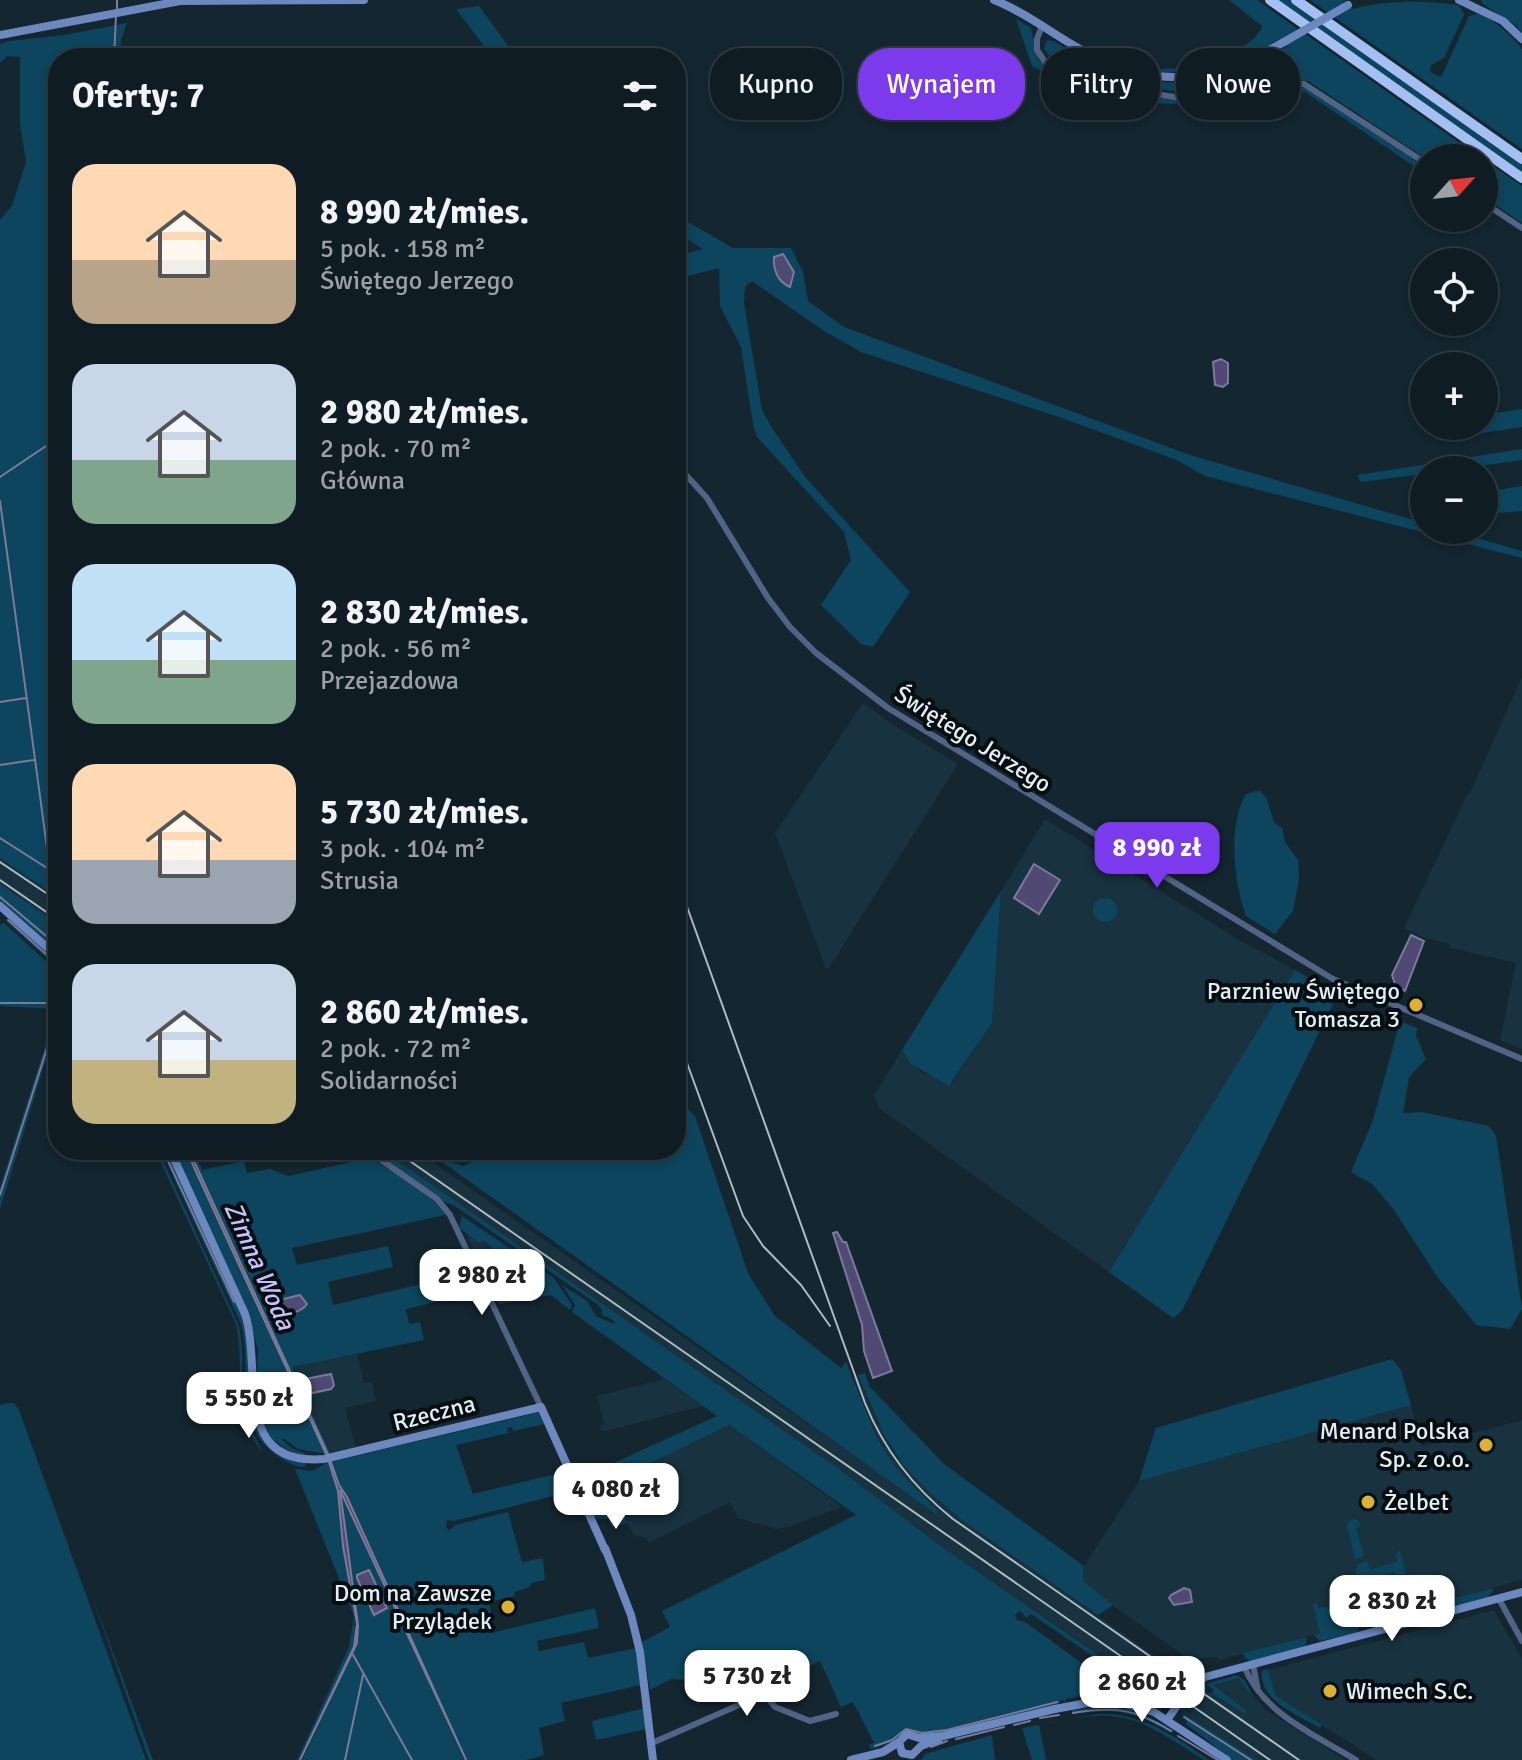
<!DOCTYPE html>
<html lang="pl">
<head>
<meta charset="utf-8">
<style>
  :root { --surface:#0f1c24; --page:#18252c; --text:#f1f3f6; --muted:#9ba1a6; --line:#2f3a41; --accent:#7c3aed }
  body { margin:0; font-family:Signika,sans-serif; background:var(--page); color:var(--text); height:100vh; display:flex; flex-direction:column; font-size:30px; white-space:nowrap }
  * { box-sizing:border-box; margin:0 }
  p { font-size:26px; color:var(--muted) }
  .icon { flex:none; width:44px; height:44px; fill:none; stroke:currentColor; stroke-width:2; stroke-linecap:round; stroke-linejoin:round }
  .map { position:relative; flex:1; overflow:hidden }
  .details { position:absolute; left:48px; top:48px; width:638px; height:1112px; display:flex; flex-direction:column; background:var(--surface); border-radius:32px; box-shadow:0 4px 12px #0003,0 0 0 2px var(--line) }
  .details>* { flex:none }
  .hud { position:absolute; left:710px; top:48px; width:692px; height:72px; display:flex; gap:16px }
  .needle { width:52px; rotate:63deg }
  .buttons { position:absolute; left:1410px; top:144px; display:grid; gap:16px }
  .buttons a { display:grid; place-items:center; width:88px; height:88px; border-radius:50%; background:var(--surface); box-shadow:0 4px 12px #0003,0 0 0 2px var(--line); font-size:40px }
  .price { position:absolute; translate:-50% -68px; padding:0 18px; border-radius:16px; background:#fff; color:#222; font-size:26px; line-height:52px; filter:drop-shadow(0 2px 4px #0008) }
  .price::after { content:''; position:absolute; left:50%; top:48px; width:24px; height:18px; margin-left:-12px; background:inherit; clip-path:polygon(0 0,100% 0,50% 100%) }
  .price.current { background:var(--accent); color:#fff }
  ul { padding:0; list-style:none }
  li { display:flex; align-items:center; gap:24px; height:200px; padding:0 24px }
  li span { display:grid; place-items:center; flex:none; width:224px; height:160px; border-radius:24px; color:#555 }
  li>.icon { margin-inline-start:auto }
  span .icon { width:96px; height:96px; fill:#fffc; stroke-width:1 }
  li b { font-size:34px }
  h2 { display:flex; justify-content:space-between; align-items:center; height:96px; padding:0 24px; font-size:34px }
  .pill { padding:0 28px; border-radius:32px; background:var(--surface); box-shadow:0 4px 12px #0003,0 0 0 2px var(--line); font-size:28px; line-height:72px }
  .pill.current { background:var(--accent); color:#fff }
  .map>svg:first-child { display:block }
</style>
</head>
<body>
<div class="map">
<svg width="1522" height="1760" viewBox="0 0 1522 1760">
  <rect width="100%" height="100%" fill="#142630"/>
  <path fill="#18323f" d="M1522,677V1049L1500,1040L1516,963L1450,948V944L1425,938L1404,928L1467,795H1469Z
    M863,703L892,724L958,764L827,971L775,833Z
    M1045,819L1236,938L1295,970L1109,1272L879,1108L874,1095L902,1050L911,1064L923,1073L953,1082L992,1023L1001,891Z
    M0,858L58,897V924L0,884Z
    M381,1150H415L936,1513L938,1511L897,1469L877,1438L853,1377L858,1375L876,1419L892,1449L903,1465L945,1507L1211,1696L1213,1694L1222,1698L1245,1714L1247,1711L1214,1684L1238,1678L1266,1710L1345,1760H1257L1210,1731L938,1544L792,1436Z
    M465,1233L479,1243L483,1241L514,1271L486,1275Z
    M357,1352L364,1383L372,1382L376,1401L345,1408L356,1447L330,1453L292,1367Z
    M664,1379L703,1406L601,1432L600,1427L604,1423L597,1396Z
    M1411,1405L1422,1446L1522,1420V1580L1220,1660L1216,1657L1190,1660L1098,1595L1083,1581L1084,1566L1139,1481Z
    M729,1425L842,1507L788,1527L776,1529L738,1518L730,1502L649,1543L646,1538L635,1536L627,1523L615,1480Z
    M1494,1610L1522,1659V1760H1377L1274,1695L1268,1670Z"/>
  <path fill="#0d455e" d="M1229,0H1257L1481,158H1425L1308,81C1279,78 1250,87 1221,90C1177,95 1135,87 1092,74C1076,69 1053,64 1044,49L1047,40L1053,41C1147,97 1192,94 1288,46L1280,40C1237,64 1209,71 1160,73V69C1170,68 1182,69 1192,67C1212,63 1257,46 1262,26Z
    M1276,0H1290L1522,163V173Z
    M1310,0H1346L1343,2L1353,9C1384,0 1427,0 1459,5L1464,15L1444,58L1431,65L1430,72L1441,77L1469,16L1479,13C1497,23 1510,33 1522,49V149Z
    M1481,0H1522V33L1517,26L1483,4Z
    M479,6L517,58H493L456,9Z
    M1016,19L1031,28L1038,59L1046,68L1152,98L1177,100L1297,86L1311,90L1424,166V173L1305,92L1171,104L1119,100L1044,72L1032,66Z
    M127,23L121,40L120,58H58V897L0,858V220L12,206L26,162L20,125V57L7,56L0,63V44L8,41L64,35Z
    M1484,160L1522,186V223L1484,197Z
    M676,215L733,248H791L803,272L808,301L844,327L1190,455L1424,523V530H1449L1522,551V558L1205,476L1177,460L1059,417L861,352L824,331L752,281L745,287L744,303L762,410L772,428L806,478L910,592L873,647L861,644L821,605L851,560L844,532L757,437L753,424L741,347L720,306L719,268L676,279V256L703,249L676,232Z
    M1522,409V427L1436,440L1438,426H1484V415Z
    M1522,449V460L1451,470H1424V474L1360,482L1358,475Z
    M1522,486V511L1484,514V492Z
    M1260,790L1267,799L1274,822L1282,828L1285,842L1298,860L1299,879L1293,911L1275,934L1246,916C1234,883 1227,826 1246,794Z
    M0,884L58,924V953L0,903Z
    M1001,891L992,1023L949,1086L911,1064L902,1050Z
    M1093 910a12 12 0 1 1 24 0a12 12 0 1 1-24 0Z
    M9,919L58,962V968L6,921Z
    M4,923L58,972V1020L0,1209V1187L57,1009L0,1006V925Z
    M1295,970L1338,994L1182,1311L1173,1318L1109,1272Z
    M1400,1021L1417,1028L1416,1036L1426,1059L1409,1077L1403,1113L1422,1112L1489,1126L1496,1136L1522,1309L1510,1329L1476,1325L1436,1275L1394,1210L1372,1184L1351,1172L1373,1120Z
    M676,1098L695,1116L748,1273L774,1315L841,1368L846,1362L877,1438L897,1469L938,1511L936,1514L434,1156L463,1166L496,1150H676Z
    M155,1150H158L238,1324C246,1353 239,1384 245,1414C248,1429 260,1442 263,1454C255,1441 246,1429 243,1414C237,1384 243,1353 236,1324Z
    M161,1150H166L241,1314L249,1349V1401L254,1425L267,1443L298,1461L306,1462L305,1467C293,1467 281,1459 271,1451C232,1417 253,1368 241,1324Z
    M173,1150H186L326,1454L298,1449L283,1438L282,1440L293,1449L307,1454H297L285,1449L268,1435L263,1427L256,1387L258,1350L249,1317Z
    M189,1150H194L202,1170L244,1161L247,1173L270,1169L288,1176L370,1158C394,1173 430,1190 445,1215L292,1248L297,1265L388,1246L393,1267L328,1282L333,1305L451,1277L456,1297L406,1309L409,1324L420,1322L424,1340L292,1367L330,1453L328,1454Z
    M371,1150H381L438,1189L836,1467L938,1544L1172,1706L1170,1709L1158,1701L1164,1708L1145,1700L1146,1695L1154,1700L1155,1698L1146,1691L1142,1695L1136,1693L1134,1684L1131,1685L1127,1679L1031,1614L1027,1618L1020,1611L1015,1615L1017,1620L1025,1622L1083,1664L1122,1686L1123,1694H1092L1066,1699V1703L1062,1699L1058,1705L941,1733L920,1735L907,1731L896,1741L871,1749L869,1745L874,1743L853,1702L841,1707L820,1661L763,1688L759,1681L731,1693L728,1689L710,1698L692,1680L671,1679L650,1690L642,1642L670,1627L662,1611L856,1515L729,1425L614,1481L609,1465L717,1416L572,1312L575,1305L562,1285L587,1301L596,1316L614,1324L615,1321L601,1314L602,1309L597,1304L455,1206L440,1200Z
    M462,1216L553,1277L572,1305L570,1310L551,1295L499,1304L486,1275L514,1270L484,1241L479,1243L459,1228Z
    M1392,1359L1401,1370L1411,1405L1139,1481L1156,1428Z
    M865,1373L870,1387L944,1464L1084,1566L1083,1581L1113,1605L1098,1615L962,1520L930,1493L903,1465L883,1433L858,1375Z
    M8,1403H14L19,1410L146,1760H0V1405Z
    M536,1413H539L544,1424L513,1431L512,1427L507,1428L508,1433L456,1445L473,1494L564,1472L573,1491L454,1521L447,1520L446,1528L450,1530L455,1525L508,1512L522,1562L543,1558L545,1580L531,1583L530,1587L515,1592L514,1596L489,1602L495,1632L595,1608L599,1628L537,1641L539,1651L584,1642L588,1658L636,1648L641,1685L561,1703L565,1721L539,1728L544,1755L526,1760H466L347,1497L339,1485L331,1462Z
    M329,1462L338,1490L344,1493L464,1760H302L357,1643L358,1625L340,1499L356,1635L354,1647L306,1749L300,1760H297L349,1647L354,1616L295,1469L312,1471Z
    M599,1472L608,1492L589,1500L579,1480Z
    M619,1497L627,1523L613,1527L609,1522L612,1519H595L598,1518L594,1516L591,1508C599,1500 609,1501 619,1497Z
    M1351,1519L1358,1520L1361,1526L1356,1528L1364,1556L1355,1559L1347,1526Z
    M1400,1549L1407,1579L1397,1582L1394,1572L1360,1581L1361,1586L1358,1587L1354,1576L1358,1564L1367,1561L1370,1569L1397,1562L1396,1554Z
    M1440,1581L1446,1600L1494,1588L1488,1598L1375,1628L1367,1625L1366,1621L1415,1608L1410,1589Z
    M88,1585L153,1760H149Z
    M1346,1596L1350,1608L1355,1607L1359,1629L1357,1632L1320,1641L1314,1635L1320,1633L1313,1604L1316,1603L1318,1608L1328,1606L1330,1608L1344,1604L1343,1597Z
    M1307,1637L1305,1647L1250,1661L1244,1657L1243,1653Z
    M1268,1669L1275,1695L1322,1725L1320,1728C1298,1715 1259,1701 1262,1671Z
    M1237,1675L1245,1681L1254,1698L1238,1678L1214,1685L1247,1711L1245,1714L1213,1694L1211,1696L1199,1688L1204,1685L1207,1688L1205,1691L1211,1694L1214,1690L1205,1684Z
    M1101,1706L1133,1709L1174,1730L1171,1733C1135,1711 1114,1708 1072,1714V1710Z
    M645,1708L647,1729L596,1740L592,1721Z
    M1181,1712L1257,1760H1233L1186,1724L1187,1721Z
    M1097,1714C1139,1711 1176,1737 1209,1760H1204C1132,1714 1124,1707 1039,1725L1046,1760H1032L1022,1728Z
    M992,1735L995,1760H921L925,1754Z"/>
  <path fill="#504973" stroke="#7c7a9a" stroke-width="2" d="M783,254L794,272L790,287C778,282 773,270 774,257Z
    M1221,359L1228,363V383L1223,387L1215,385L1213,362Z
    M1034,864L1060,880L1039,914L1014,898Z
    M1411,935L1424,941L1405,991L1396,987L1392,975Z
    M186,1150H189L328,1454H326Z
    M837,1232L843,1242H846L892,1371L873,1378L864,1351L862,1325L833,1233Z
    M300,1295L307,1304C301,1313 284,1316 274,1314L272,1302Z
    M331,1374L334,1385L331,1389L308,1394L305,1379Z
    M329,1462H331L339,1485L347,1497L466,1760L340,1490L358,1625L357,1643L300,1760L354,1647L357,1624L343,1546L338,1491Z
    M369,1570L387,1608L374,1615L357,1578V1575Z
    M1184,1588L1190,1590L1192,1602L1174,1605L1169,1598L1171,1595Z"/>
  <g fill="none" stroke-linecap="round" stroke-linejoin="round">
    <path stroke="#7c7a9a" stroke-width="2" d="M117,9V0
      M114,58L116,15
      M0,477L58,438
      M0,501L50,870
      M0,702L26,698
      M0,765L34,760
      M0,838L58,875
      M0,897L58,946
      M8,920L58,965
      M0,1003H58
      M163,1150L234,1302
      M0,1195L58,1014
      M352,1653L412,1760
      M1073,1713C1115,1706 1135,1709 1171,1731
      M1184,1717L1251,1760
      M1040,1718L1059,1715
      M1014,1725L1030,1721
      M1178,1736L1218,1760
      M956,1739L1004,1727
      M875,1746L892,1740L906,1729L922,1733L947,1730L1057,1702
      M931,1747L947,1741
      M345,1760L363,1675"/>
    <path stroke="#526486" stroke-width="6" d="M1042,26L1037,39V50L1045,62L1061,69L1136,91L1181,98L1278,84H1304L1424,162
      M1484,203L1522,228
      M676,464L707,498L768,598L790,627L816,653L888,708L1333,979L1522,1059
      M367,1150L437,1199L450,1215L541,1407
      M573,1479L600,1470H605C612,1476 614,1486 610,1494L585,1506
      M1499,1599L1522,1641
      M1253,1664L1258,1691
      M1244,1666C1262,1713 1315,1735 1356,1760
      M652,1743L764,1694L775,1707L810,1721L836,1714"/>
    <path stroke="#6c88bf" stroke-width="8" d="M994,0C1025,12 1051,33 1080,49C1151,92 1214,82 1284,42
      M1459,0L1503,21L1522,39
      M0,35L180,1L364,0
      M0,906L58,957
      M170,1150L245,1314C263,1369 230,1467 324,1459L541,1407L605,1550
      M605,1548L631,1615L640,1652L653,1760
      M1167,1720L1191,1686L1205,1677L1522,1592
      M899,1742L902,1753L912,1755L921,1746L939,1739
      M851,1760L883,1752L899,1742L907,1734L919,1738L943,1736L1055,1709L1097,1701H1115L1154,1712L1227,1760"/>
    <path stroke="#a4bff2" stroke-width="10" d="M1270,0L1522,178
      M1296,0L1522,159"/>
    <path stroke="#aebbc2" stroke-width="2" d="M0,862L58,901
      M676,876L865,1403C884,1450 914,1488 953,1519L1299,1760
      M0,880L58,920
      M676,1033L743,1216L763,1246L801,1285L830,1326
      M394,1150L1270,1760"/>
    <path stroke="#6c88bf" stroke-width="8" d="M1284,42L1348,5"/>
  </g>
  <g fill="#ddb133" stroke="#070e12" stroke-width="3">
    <circle cx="1416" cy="1005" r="8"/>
    <circle cx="1486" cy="1445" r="8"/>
    <circle cx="1368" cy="1502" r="8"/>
    <circle cx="508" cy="1607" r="8"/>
    <circle cx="1330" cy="1691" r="8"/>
  </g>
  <g text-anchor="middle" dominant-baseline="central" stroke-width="8" stroke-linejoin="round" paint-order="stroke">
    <g font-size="24" fill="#e3eef4" stroke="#070e12">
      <text transform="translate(973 739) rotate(32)">Świętego Jerzego</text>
      <text transform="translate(434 1413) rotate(-14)">Rzeczna</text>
    </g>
    <g font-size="24" fill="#e3eef4" stroke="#070e12" text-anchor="end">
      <text x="1400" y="991">Parzniew Świętego<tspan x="1400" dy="28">Tomasza 3</tspan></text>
      <text x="1470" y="1431">Menard Polska<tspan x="1470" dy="28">Sp. z o.o.</tspan></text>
      <text x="1384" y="1502" text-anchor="start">Żelbet</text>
      <text x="492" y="1593">Dom na Zawsze<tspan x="492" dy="28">Przylądek</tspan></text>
      <text x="1346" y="1691" text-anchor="start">Wimech S.C.</text>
    </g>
    <g font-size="26" font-style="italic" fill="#c8c0f9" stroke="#070e12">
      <text transform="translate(259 1266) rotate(66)">Zimna Woda</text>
    </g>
  </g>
</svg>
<div class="buttons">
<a><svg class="needle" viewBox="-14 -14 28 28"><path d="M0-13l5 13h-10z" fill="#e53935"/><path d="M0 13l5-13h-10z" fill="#9ba1a6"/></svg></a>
<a><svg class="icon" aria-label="locate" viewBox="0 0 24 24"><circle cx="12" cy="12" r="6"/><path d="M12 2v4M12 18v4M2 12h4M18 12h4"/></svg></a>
<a>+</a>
<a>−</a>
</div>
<b class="price current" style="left:1157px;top:890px">8 990 zł</b>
<b class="price" style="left:482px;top:1317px">2 980 zł</b>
<b class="price" style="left:249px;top:1440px">5 550 zł</b>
<b class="price" style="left:616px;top:1531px">4 080 zł</b>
<b class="price" style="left:1392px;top:1643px">2 830 zł</b>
<b class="price" style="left:747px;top:1718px">5 730 zł</b>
<b class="price" style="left:1142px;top:1724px">2 860 zł</b>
<div class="hud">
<a class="pill">Kupno</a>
<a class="pill current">Wynajem</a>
<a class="pill">Filtry</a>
<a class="pill">Nowe</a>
</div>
<section class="details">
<h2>Oferty: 7<svg class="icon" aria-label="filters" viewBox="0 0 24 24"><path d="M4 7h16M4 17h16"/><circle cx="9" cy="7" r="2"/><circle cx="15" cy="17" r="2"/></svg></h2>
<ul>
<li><span style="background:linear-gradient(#ffd9b3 60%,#b9a48a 0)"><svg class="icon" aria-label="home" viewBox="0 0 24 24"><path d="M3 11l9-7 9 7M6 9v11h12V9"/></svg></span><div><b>8 990 zł/mies.</b><p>5 pok. · 158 m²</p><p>Świętego Jerzego</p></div></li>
<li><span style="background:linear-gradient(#c9d6e8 60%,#7fa58c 0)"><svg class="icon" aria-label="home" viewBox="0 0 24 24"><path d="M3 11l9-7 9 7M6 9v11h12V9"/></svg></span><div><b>2 980 zł/mies.</b><p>2 pok. · 70 m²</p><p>Główna</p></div></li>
<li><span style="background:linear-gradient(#bfe0f5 60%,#7fa58c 0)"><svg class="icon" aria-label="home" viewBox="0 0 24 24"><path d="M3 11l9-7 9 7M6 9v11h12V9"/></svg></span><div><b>2 830 zł/mies.</b><p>2 pok. · 56 m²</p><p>Przejazdowa</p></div></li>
<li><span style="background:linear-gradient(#ffd9b3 60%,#9aa5b1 0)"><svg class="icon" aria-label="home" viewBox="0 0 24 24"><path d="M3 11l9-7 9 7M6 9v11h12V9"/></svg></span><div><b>5 730 zł/mies.</b><p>3 pok. · 104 m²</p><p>Strusia</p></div></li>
<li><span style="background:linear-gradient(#c9d6e8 60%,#c2b280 0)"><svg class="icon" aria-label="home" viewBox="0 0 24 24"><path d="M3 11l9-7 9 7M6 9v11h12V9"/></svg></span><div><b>2 860 zł/mies.</b><p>2 pok. · 72 m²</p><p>Solidarności</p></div></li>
</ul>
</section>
</div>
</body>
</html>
